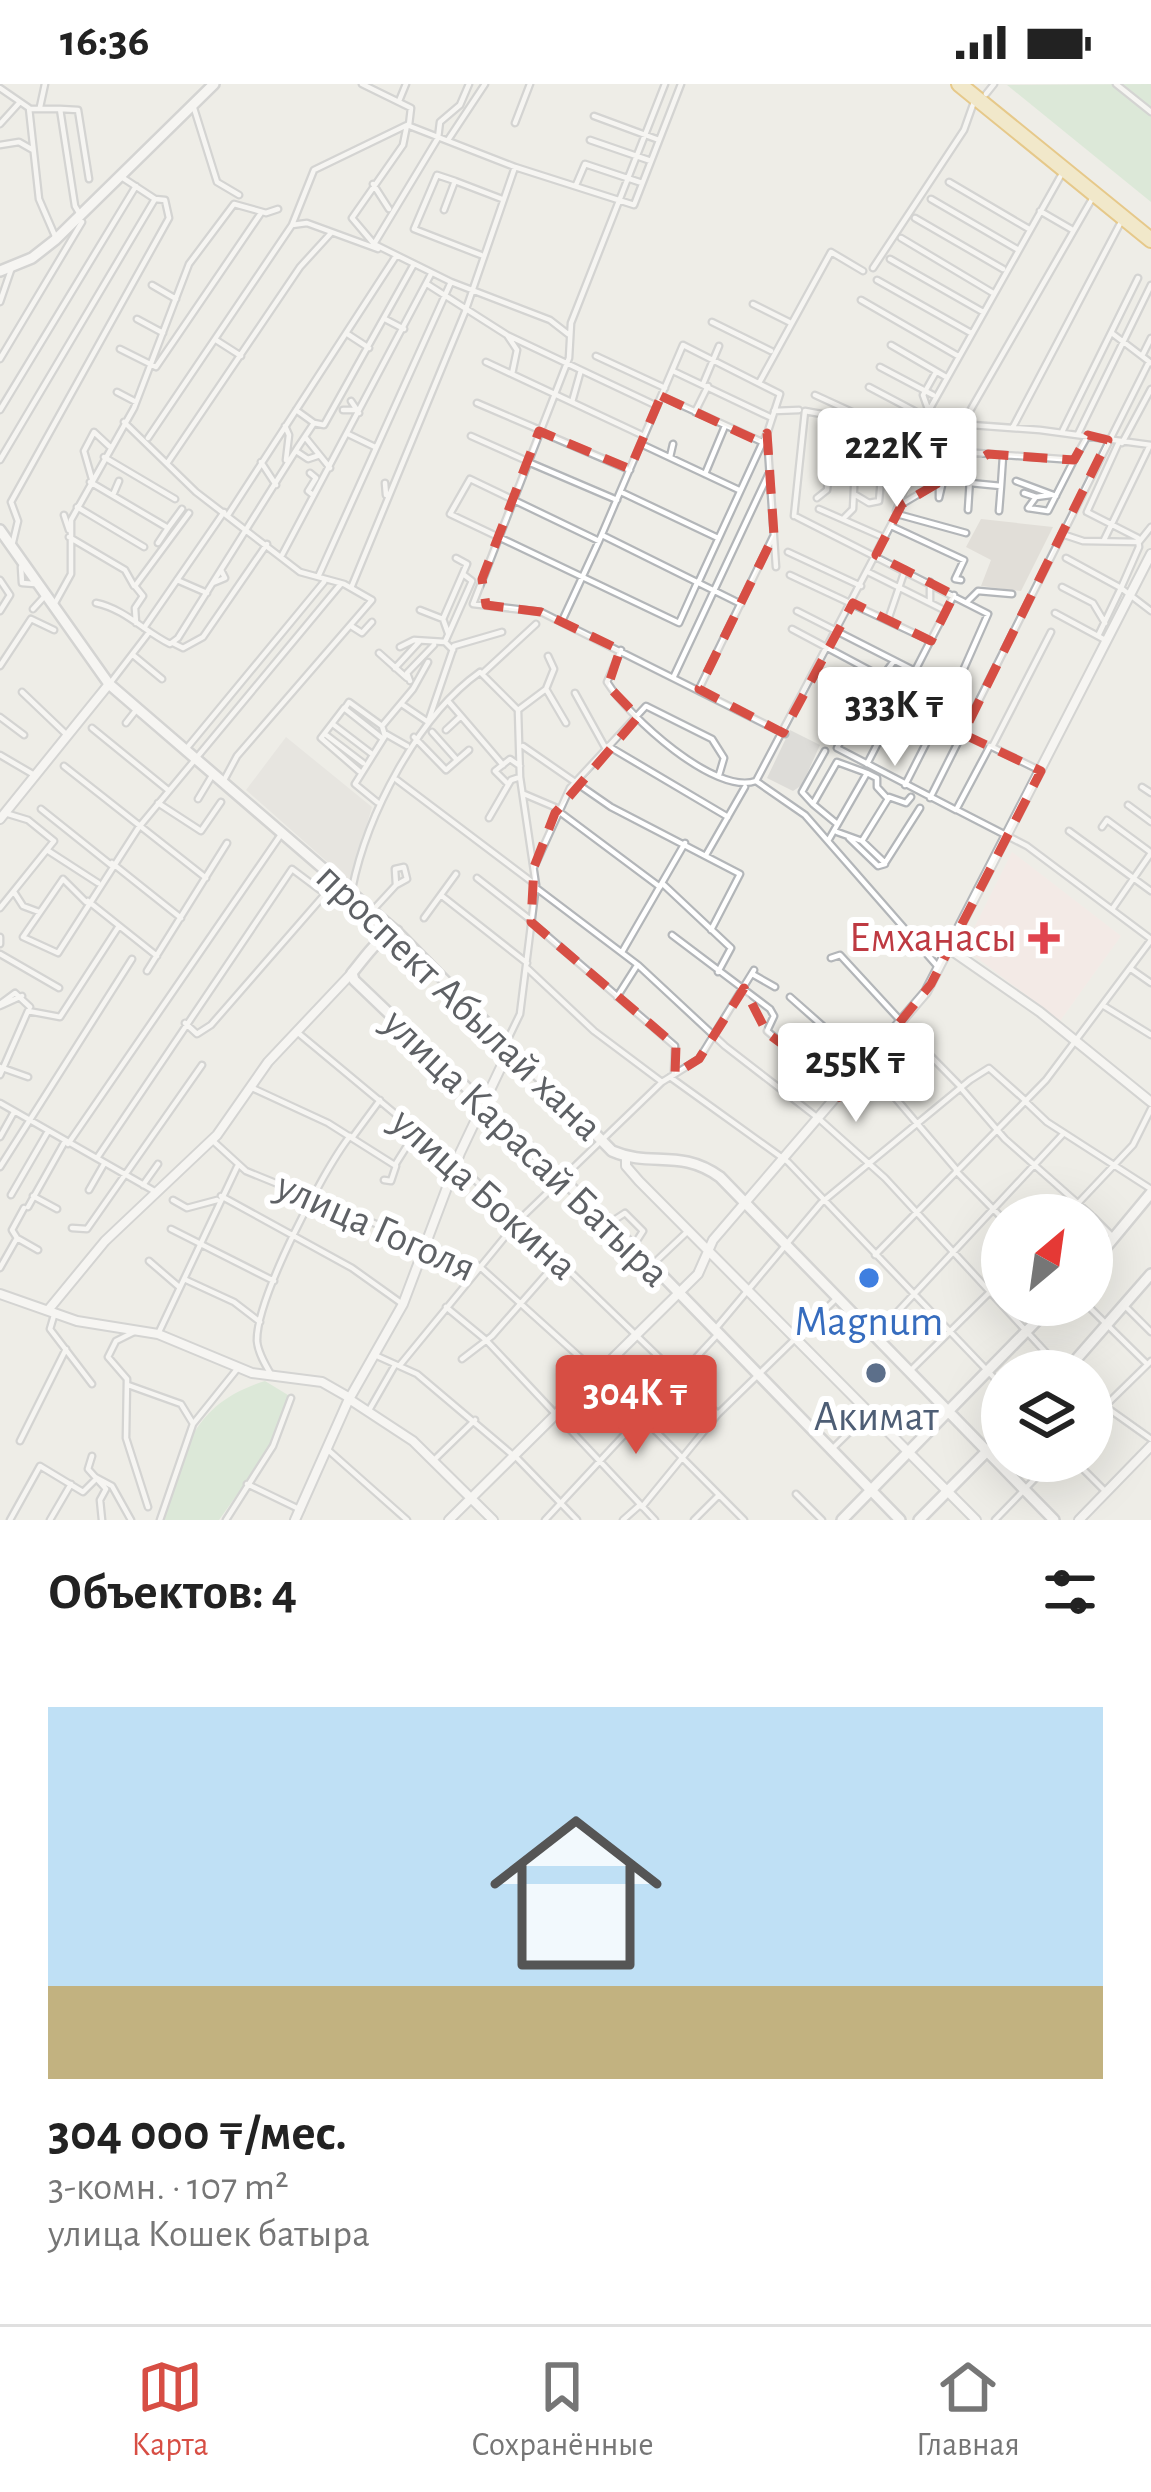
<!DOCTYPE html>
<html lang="ru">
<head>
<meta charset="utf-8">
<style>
  :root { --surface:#fff; --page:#f2f2f2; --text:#222; --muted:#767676; --line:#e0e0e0; --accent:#d74e44 }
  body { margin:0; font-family:"Alegreya Sans",sans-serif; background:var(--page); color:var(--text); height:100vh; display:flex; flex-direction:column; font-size:45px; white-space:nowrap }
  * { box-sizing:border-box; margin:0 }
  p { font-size:39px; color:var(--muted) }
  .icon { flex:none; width:66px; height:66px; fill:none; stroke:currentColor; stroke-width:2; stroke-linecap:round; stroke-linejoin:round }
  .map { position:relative; height:1436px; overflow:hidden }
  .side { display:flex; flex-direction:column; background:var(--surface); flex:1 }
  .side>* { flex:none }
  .needle { width:78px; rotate:29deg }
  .tools { position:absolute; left:981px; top:1110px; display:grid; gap:24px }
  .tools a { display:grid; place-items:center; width:132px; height:132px; border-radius:50%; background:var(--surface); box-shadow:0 12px 48px #0002; font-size:60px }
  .price { position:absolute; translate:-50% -102px; padding:0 27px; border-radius:12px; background:#fff; color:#222; font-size:39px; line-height:78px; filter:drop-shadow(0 3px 6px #0008) }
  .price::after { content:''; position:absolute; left:50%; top:72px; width:36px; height:27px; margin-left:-18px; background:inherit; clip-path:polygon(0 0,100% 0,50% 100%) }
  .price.current { background:var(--accent); color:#fff }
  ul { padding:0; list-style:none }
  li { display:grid; align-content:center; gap:24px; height:636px; padding:0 48px }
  li span { display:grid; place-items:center; height:372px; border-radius:0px; color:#555 }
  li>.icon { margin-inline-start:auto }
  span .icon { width:216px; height:216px; fill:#fffc; stroke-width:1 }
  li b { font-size:51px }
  h2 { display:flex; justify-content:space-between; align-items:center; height:144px; padding:0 48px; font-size:51px }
  .status { display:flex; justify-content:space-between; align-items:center; height:84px; padding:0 60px; background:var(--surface); direction:ltr }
  .status svg { height:33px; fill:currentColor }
  .tab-bar { display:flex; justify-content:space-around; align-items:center; height:168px; border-top:3px solid var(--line); background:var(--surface); font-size:33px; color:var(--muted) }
  .tab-bar a { display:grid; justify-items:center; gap:6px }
  .tab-bar .current { color:var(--accent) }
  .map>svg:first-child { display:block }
</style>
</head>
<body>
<div class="status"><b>16:36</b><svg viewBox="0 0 49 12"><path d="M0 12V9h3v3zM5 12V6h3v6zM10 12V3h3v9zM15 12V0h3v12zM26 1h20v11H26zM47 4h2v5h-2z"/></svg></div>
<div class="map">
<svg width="1151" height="1436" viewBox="0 0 1151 1436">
  <rect width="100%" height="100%" fill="#eeede7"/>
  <path fill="#dddcd8" d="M790,646L820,661L802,701L793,707L767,694Z
    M286,653L372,723L350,798L246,706Z"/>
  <path fill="#e1ded8" d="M981,435L1053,443L1021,507L981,502L991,476L966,463Z"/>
  <path fill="#f9e7e5" d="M1012,768L1121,852L1060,937L964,864Z"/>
  <path fill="#c6e3c6" d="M1151,0V118L1007,1Z
    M265,1297L288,1311V1318L268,1367L219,1436H161C185,1368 189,1321 265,1297Z"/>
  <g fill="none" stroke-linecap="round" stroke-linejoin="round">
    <g stroke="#b3b6b9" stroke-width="9">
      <path id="minor" d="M362,0L411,24L409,41
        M665,0L571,239L569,274L473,520L541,528L785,650
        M1116,0L1151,28
        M0,4L29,24L39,115L55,152
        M986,10L994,0
        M399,17L406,0
        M193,21L217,98L239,111
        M40,23L45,0
        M29,25H60
        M594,32L659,56
        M515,39L530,0
        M0,40L20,18
        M448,56L485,0
        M590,56L651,77
        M0,61L19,58L33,66
        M455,97L437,91L414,145L481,171
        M949,98L1029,145
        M373,100L389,125
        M576,101L585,80L642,99
        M931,115L1017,165
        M444,126L455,97L502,115
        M1040,127L1071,145
        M81,132L75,122L60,25L78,26L89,95
        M915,134L1003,185
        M292,141L314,86L407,41L515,83
        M901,154L993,209
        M374,160L352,134L403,61L407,41
        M890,175L983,228
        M873,184L964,46L975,15
        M877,196L971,249
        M451,198L550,236L568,250
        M427,200L507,251
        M152,201L176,215
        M861,216L958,272
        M0,218L11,186
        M753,220L789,238
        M137,235L163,249
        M385,235L404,245
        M712,238L771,267
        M346,249L369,264
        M1113,250L1151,279
        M216,256L241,272
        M891,261L946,293
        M120,265L156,283L261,129
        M596,272L665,304
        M1142,272L1151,254
        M0,275L82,138
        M486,278L644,352
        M880,283L933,311
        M673,287L770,333
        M512,290L517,266L507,251L657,322
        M759,299L831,168L863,187
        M703,300L719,262
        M869,303L922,331
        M117,308L136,318
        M815,311L863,333L1040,346L1151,361
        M661,312L760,357
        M351,317L359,329
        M572,318L581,286
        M477,319L540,346
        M928,325L923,311L936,288
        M0,326L136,102
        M296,326L314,339
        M343,326H356
        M774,327L799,326
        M695,328L708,302
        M923,337L1064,86
        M124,338L196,408L300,488L344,500L372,516L237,672L223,698
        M963,339L1092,115
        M285,342L289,351L286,376
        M1013,343L1122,136
        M541,348L630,386
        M913,348L925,365
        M1062,348L1138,194
        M348,350L375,363
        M1078,350L1151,201
        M471,352L527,377
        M305,353L330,384
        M148,354L292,141L307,139L378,165
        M1122,359L1151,305
        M641,360L739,406
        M903,363L904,336
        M939,366V414L943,397
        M296,367L308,375L317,372
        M104,373L175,415
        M670,373L673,360
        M0,376L155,115L123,94
        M168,378L300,183L331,149
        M261,378L276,401
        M528,378L617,416
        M310,389L316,394L308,407L313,411
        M705,390L725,342
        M92,395L84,367L94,348L109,362
        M1016,397L1056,412
        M90,398L168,444L182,425
        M385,399L386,411
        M970,399L1001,402L999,427
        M1001,402L1003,372
        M621,408L718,454
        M1024,409L1036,413
        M854,410L869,419L879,417L884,363
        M113,411L119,397
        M817,414L827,406L834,330
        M77,423L144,463
        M1028,424L1048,427L1074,376
        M1028,424L1036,413L1051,411
        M819,425L885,454
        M968,426L971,379
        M896,427L908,396L909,364
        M897,430L966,449
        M64,431L69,446
        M228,431L396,172
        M794,432L805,327L854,336L855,360L1074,376L1088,351
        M797,433L988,530L958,598L914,593
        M843,435L853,425L856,362
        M891,442L964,476L955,495L961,496
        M1062,450L1083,457L1139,458L1151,443
        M602,451L741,520
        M69,453L125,486L134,502
        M1104,456L1150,361
        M158,459L168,444
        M12,462L18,437L11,418L169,134L165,116L155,115
        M788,468L861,502
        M282,471L431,190
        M1066,474L1121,504L1139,463L1138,454L1087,428L1119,358
        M21,483L22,499L35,500
        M868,488L944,526
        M790,491L931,557
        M318,493L451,198L374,160L438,54L440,38L460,21L469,0
        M0,496L10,511L0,527
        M177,496L207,509
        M213,499L225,494L221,486
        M697,499L679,539L450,430L470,395L599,457L683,261L780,310L767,350L776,483
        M698,499L767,349
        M1062,503L1093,519L1105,539
        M351,504L465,228L515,83L634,121L681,0
        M968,517L978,507L1012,510
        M55,519L71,490V436L134,324L189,180L234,120L266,129L278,125
        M96,519C125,525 145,548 170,560L178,554L298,363L314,339L324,341L414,180
        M930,519V498
        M33,525L44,513
        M420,526L443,535
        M797,527L911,585
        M1055,529L1107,557
        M888,536L905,486
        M562,537L599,457
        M136,539L135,524L143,512L135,502L189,429
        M351,542L362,549L372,538
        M144,544L224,428
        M792,545L882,593L894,577
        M448,549L443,535L467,480L456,474
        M1098,552L1121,504L1151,527
        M445,558L472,497L463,490
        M173,559L183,564L203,553L267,460
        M400,563L414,556L445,558L453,566
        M621,566L607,598C628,632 715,712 756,697
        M379,569L407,594
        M133,571L162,595
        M0,582L31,535L54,546
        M395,584L419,558
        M483,589L536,540
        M674,592L770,387
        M410,597L407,589L434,561
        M111,598L147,551
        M546,605L554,585L548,572
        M699,605L773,453
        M22,608L68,652
        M575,609L606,665
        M862,617L837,664L956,726L990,662L1041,687
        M403,621L428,638
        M345,624L349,618L382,642
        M518,626L546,605L566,639
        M461,632L503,681
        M0,633L24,651
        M428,638L454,562L502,548
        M126,639L137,625
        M334,641L372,670
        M92,644L168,706
        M446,646L461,632L448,617
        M432,648L457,676
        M325,650L363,679
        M386,650L407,662
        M414,653L446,686L469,666
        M993,661L1051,548
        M523,662L611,723L740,790L711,846
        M608,662L728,733
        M186,665L324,498
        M0,671L36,692
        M867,680L954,511
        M64,682L206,794
        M359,687L321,654L344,624L383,655
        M397,696L536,801
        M756,697L902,420L971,379V371
        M756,697L805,731L939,884
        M507,699L495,687L510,675L520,682
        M905,701L948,616
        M1142,703L1151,709
        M524,710L557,724
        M889,713L906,719L911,713
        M930,714L1149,278
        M198,715L213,690
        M377,718L355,700L385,652L382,642L413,605L428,578
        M158,719L201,747L221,718
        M813,720L802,708L825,667
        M1128,721L1151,738
        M41,725L111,781
        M557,726L660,803
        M957,726L1027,762L1151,855
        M489,734L511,696L520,693
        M836,739L813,720L837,678L867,689
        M1102,743L1107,736L1149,767
        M1069,747L1151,807
        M849,754L878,782L885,780
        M828,757L867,689L877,694V703L888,715L862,757L837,748
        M862,757L885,779L920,724
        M47,766L98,799
        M706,771L745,703
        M112,779L181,834
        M534,783L570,704L646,622L712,655L724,674L719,691
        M477,794L532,837
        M664,801L731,864L718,888
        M535,803L638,881L725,962L818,1034L885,1094L1063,1287
        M352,805C367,731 417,633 480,588L518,626
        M14,808L23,822L39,828
        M442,812L527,879
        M88,817L157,872
        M86,818L63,795L23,853L58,869L139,743L340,501
        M0,824L54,757L28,736L5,729
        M1113,824L1151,769
        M372,827L396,801L395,785L404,783L407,795L396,801
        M424,834L456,790
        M531,838L675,962L674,988
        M672,851L770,925L774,932L767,947L793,969L789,981L834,1010
        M0,853V860
        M918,853L947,863
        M622,868L685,759
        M0,870L59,904
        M831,874L840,871L899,935
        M527,884L594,947L662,998
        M1131,885L1151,899
        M147,887L227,759
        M754,891L775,903
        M617,913L636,883
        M790,913L868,982L956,1085
        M0,920L15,909L30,923
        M0,922L22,912
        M1104,922L1151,951
        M185,939L197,950L211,941L326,809
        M896,945L910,951L961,1003
        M297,948L476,1097L718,1330
        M506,959L520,930L536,801L520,693L518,626
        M0,983L28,993
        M0,991L28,927L60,933L119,842
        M670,993L788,1078L1002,1302
        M250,1003L328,1039L396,1082L391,1097L384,1096
        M960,1003L1005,1055L1091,1131
        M1026,1018L1047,1038L1151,1105
        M0,1019L156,1108
        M0,1053L14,1028
        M352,1054L380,1016
        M212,1056L246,1087L479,1182L604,1295L744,1436
        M68,1060L282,749
        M97,1074L292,785L324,809L337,795
        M395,1081L417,1046
        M0,1083L132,875
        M956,1087L1002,1134
        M143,1101L158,1080
        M89,1106L104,1080
        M11,1111L47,1049
        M33,1112L57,1125
        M221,1112L352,1184L401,1219
        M173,1116L187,1124L217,1116
        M28,1123L64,1059
        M1067,1131L1133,1061L1151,1025
        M1093,1133L1114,1154
        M608,1140L625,1129L643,1147L634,1161
        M72,1144L87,1145L202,981
        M171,1145L274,1197
        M17,1154L38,1166
        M875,1171L1046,996L1151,856
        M149,1177L178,1202
        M652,1181L687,1148
        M0,1184L17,1154L12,1146L24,1124
        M184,1195L234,1218L260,1238
        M1087,1221L1147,1280
        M1125,1222L1151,1248
        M446,1223L486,1256L655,1436
        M55,1228L50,1245L92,1300
        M717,1243L821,1119L970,996L989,984L1026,1017
        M136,1247L116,1257L108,1273L127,1295L126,1354L148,1423
        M158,1250L237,1083
        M876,1251L1064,1049
        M377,1272L417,1290L515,1373
        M462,1275L492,1252L558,1177
        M400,1281L518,1137L662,998L699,975L754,886
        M911,1286L1002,1196
        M272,1292C266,1282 258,1269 257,1257C256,1215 322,1088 350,1052
        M128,1301L181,1320L192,1338
        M1092,1313L1151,1355
        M1104,1323L1151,1277
        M368,1328L395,1281
        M20,1357L66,1265
        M327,1365L407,1436
        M832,1365L871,1327
        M92,1372L88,1385L106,1405L100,1416L102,1436
        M515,1372L577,1436
        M434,1376L475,1336
        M1075,1377L1105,1407
        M97,1394L112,1402L131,1436
        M247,1400L301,1426
        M796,1410L822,1436
        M642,1423L718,1330L838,1213
        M10,1436L40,1382L83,1408L97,1394
        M50,1436L71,1400
        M160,1436L193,1340L238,1284
        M226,1436L273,1362L291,1314
        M545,1436L717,1251
        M623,1436L640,1421
        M694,1436L719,1411
        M995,1436L1052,1377"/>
    </g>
    <g stroke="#b3b6b9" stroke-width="12">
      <path id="tertiary" d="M0,735L109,600
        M948,864L1040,928L1151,1018
        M626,1072V1082L639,1097L976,1436
        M0,1210L77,1237L158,1250L252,1289L322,1298L350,1314
        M49,1225L105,1157L217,1051L268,978L352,889
        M349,1315L413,1357L493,1436
        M295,1436L348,1317L403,1220L460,1069L510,964
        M449,1436L698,1190L713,1156L926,908L1151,470
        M1079,1436L1151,1362"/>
    </g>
    <g stroke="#b3b5b9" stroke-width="14">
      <path id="secondary" d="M0,187L32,174L55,156L214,0
        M0,446L109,600L398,849L612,1067C651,1084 680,1064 720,1093L1054,1436
        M397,847C378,852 364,875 352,889L354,896L652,1181L900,1436
        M1092,1180L1151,1109
        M1066,1287L1151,1190
        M842,1436L1052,1221
        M919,1436L1002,1352"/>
    </g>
    <g stroke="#dc9d19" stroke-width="18">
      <path id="trunk" d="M959,0L1151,156"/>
    </g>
    <use href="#minor" stroke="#fff" stroke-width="4.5"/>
    <use href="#tertiary" stroke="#fff" stroke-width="8"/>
    <use href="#secondary" stroke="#fff" stroke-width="9"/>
    <use href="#trunk" stroke="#f4e3a7" stroke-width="14"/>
  </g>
  <path d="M0 0H1151V1436H0ZM661,312L758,357L767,349L774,451L699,605L783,649L853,519L931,557L954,511L876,471L902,420L988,370L1074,376L1088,351L1108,356L963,650L1041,687L931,900L839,1013L789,981L793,968L767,949L744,904L699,975L675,990L676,962L531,838L534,783L555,729L638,633L608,602L620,566L541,528L486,521L482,495L539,347L630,385Z" fill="#eeede7" fill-opacity=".55" fill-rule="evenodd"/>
  <path fill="none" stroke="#d74e44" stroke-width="9" stroke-dasharray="24 15" stroke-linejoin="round" d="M661,312L758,357L767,349L774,451L699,605L783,649L853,519L931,557L954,511L876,471L902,420L988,370L1074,376L1088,351L1108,356L963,650L1041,687L931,900L839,1013L789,981L793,968L767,949L744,904L699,975L675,990L676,962L531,838L534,783L555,729L638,633L608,602L620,566L541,528L486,521L482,495L539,347L630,385Z"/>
  <path fill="#e0444e" stroke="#fff" stroke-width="4.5" d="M1038 836h12v12h12v12h-12v12h-12v-12h-12v-12h12z"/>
  <circle fill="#3f7fe0" stroke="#fff" stroke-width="4.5" cx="869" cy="1194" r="12"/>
  <circle fill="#5c6f8a" stroke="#fff" stroke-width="4.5" cx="876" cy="1289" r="12"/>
  <g text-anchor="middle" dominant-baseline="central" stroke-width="12" stroke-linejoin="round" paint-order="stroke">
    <g font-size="42" fill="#be3a42" stroke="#fff" text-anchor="end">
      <text x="1017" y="854">Емханасы</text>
    </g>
    <g font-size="42" fill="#5e6165" stroke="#fff">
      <text transform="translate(459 918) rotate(44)">проспект Абылай хана</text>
      <text transform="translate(526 1064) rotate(44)">улица Карасай Батыра</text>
      <text transform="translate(484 1110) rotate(42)">улица Бокина</text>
      <text transform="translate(376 1143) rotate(24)">улица Гоголя</text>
    </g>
    <g font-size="42" fill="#366cbe" stroke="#fff">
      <text x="869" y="1238">Magnum</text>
    </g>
    <g font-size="42" fill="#4e5e75" stroke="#fff">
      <text x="876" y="1333">Акимат</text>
    </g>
  </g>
</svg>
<div class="tools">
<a><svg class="needle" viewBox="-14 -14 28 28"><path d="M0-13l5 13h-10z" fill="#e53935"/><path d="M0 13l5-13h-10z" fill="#767676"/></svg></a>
<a><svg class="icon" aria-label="layers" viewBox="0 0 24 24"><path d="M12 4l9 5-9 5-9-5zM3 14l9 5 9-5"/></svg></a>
</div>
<b class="price" style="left:897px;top:426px">222K ₸</b>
<b class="price" style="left:895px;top:685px">333K ₸</b>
<b class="price" style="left:856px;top:1041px">255K ₸</b>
<b class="price current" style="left:636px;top:1373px">304K ₸</b>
</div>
<section class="side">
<h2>Объектов: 4<svg class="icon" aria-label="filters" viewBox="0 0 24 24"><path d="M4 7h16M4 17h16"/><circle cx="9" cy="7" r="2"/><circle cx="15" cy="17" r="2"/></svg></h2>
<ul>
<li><span style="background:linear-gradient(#bfe0f5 75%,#c2b280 0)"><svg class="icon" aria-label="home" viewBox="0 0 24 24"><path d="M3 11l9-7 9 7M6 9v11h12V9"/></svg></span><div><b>304 000 ₸/мес.</b><p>3-комн. · 107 m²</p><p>улица Кошек батыра</p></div></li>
</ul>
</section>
<nav class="tab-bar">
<a class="current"><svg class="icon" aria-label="map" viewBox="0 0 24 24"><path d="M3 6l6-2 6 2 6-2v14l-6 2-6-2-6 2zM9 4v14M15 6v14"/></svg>Карта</a>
<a><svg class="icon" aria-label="saved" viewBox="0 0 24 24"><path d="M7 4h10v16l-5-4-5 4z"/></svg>Сохранённые</a>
<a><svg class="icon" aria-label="home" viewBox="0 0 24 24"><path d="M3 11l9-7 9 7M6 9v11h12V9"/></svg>Главная</a>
</nav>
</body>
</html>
